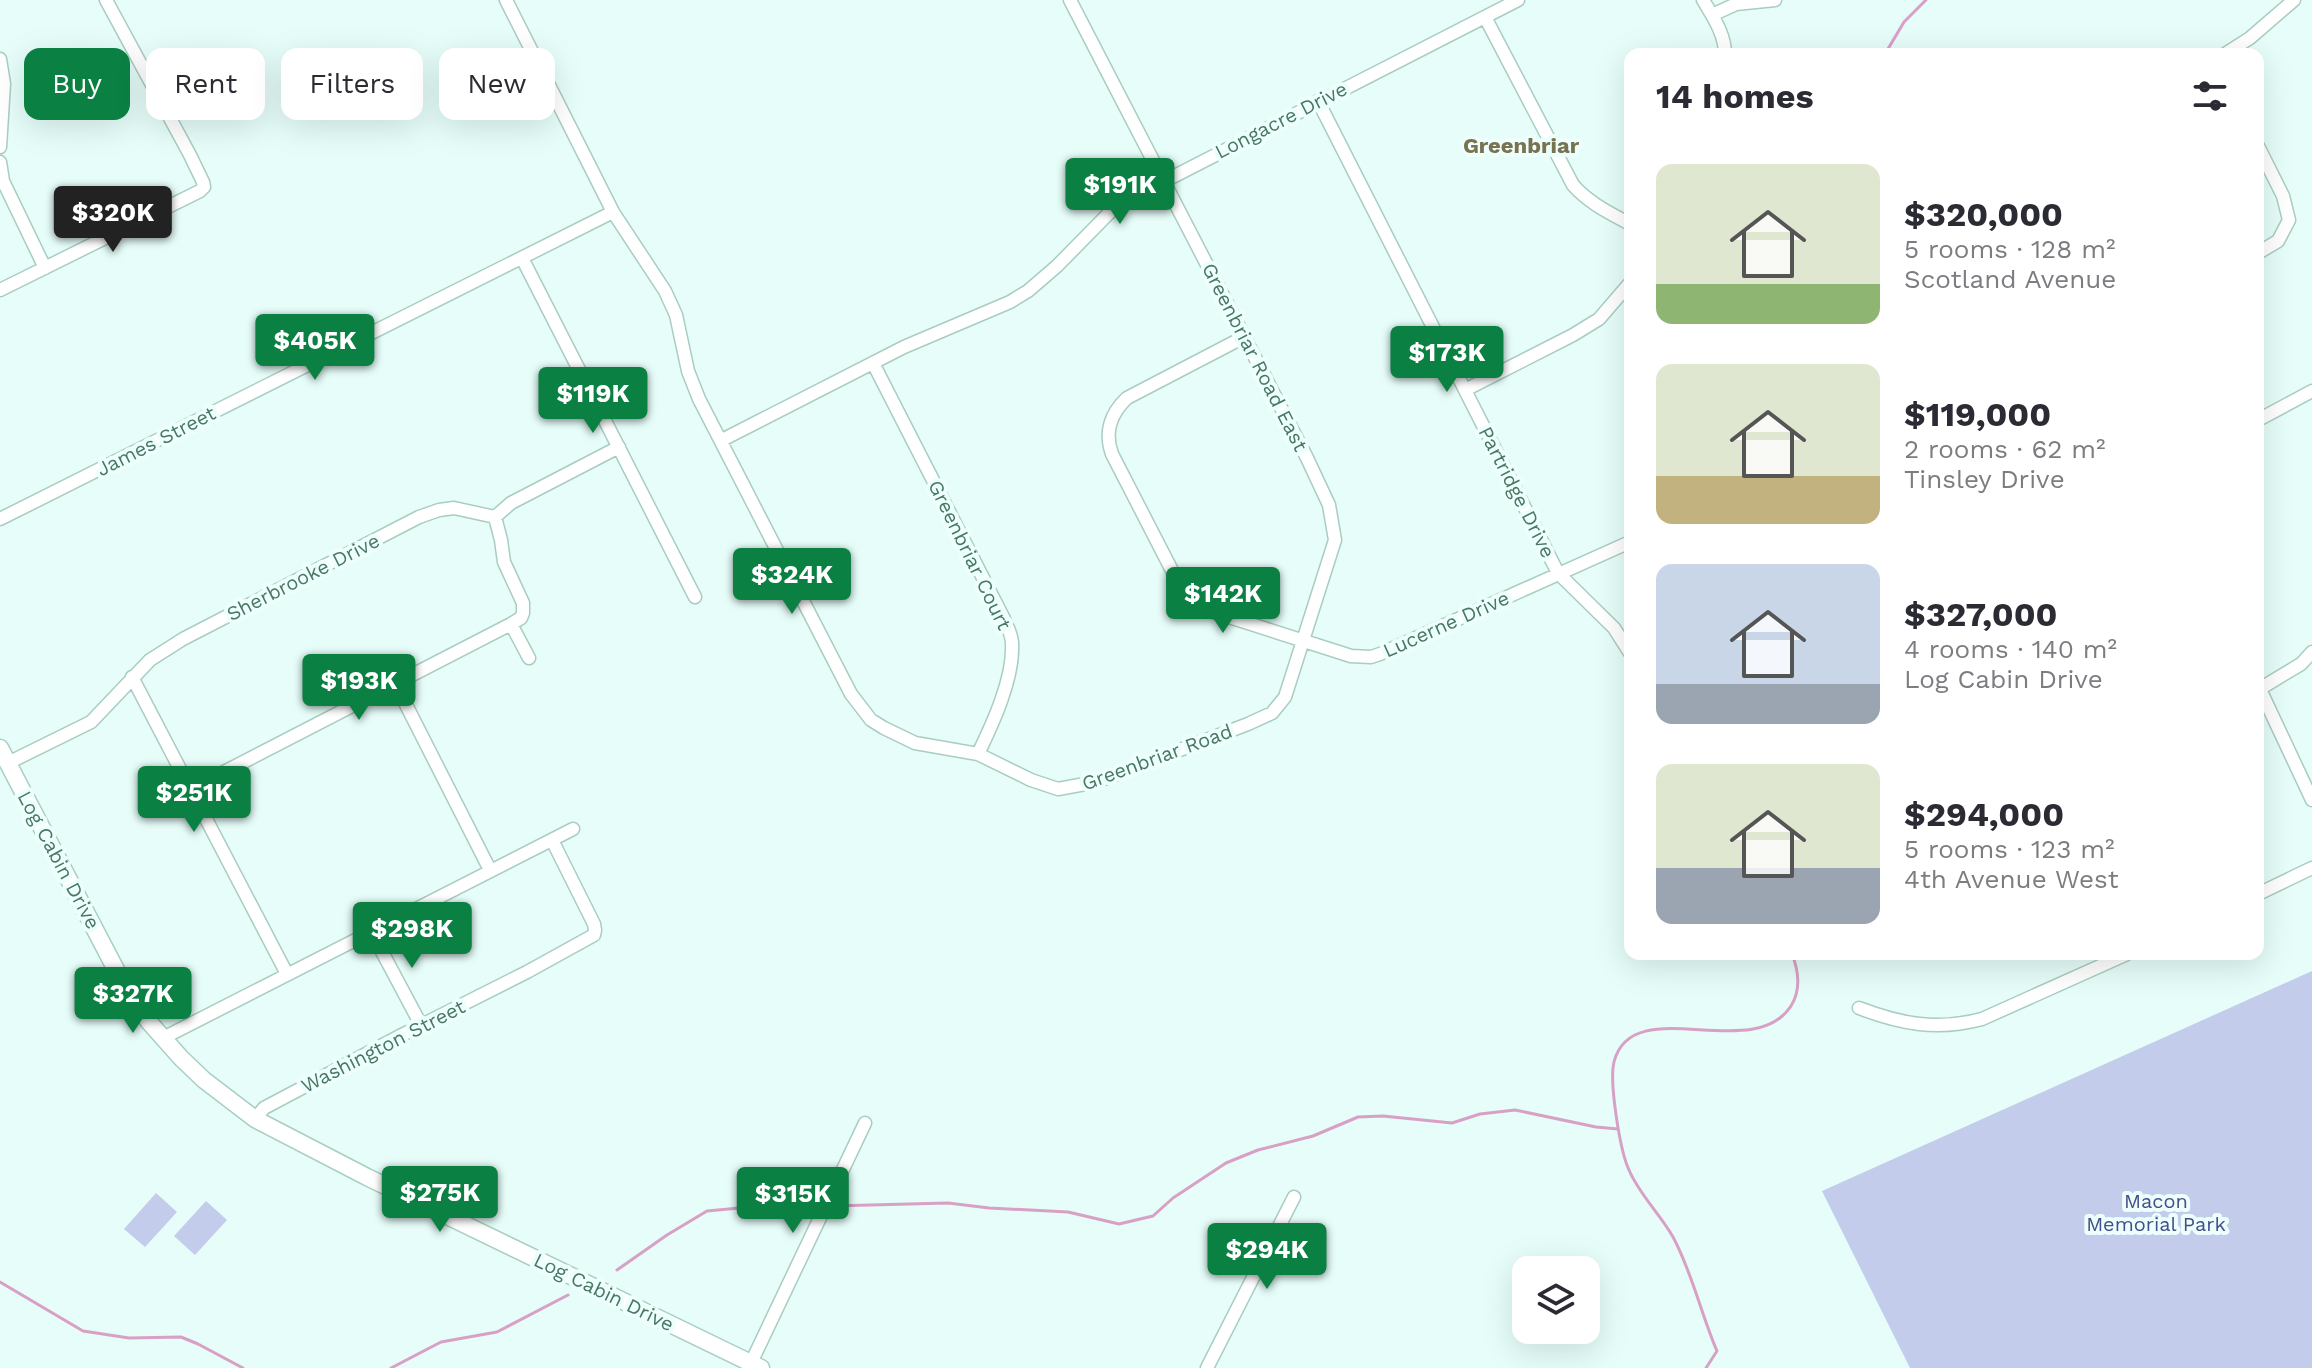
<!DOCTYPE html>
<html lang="en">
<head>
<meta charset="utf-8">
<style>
  :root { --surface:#fff; --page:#f2f2f3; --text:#2b2b33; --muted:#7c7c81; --accent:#0b8043 }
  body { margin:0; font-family:"Work Sans",sans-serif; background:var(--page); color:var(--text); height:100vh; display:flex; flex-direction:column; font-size:30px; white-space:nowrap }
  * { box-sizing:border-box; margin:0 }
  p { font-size:26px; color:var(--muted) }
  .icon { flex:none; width:44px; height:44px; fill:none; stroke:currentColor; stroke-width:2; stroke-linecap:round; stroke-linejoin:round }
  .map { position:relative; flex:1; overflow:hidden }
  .side { position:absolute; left:1624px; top:48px; width:640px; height:912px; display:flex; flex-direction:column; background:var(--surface); border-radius:16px; box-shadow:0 8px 32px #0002 }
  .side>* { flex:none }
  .hud { position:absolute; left:24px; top:48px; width:760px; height:72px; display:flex; gap:16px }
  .controls { position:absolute; left:1512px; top:1256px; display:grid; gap:16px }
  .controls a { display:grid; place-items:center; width:88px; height:88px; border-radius:16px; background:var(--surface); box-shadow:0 8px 32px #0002; font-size:40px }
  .price { position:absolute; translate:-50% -68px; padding:0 18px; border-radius:8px; background:var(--accent); color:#fff; font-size:26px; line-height:52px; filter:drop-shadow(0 2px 4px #0008) }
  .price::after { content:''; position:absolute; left:50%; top:48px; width:24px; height:18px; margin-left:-12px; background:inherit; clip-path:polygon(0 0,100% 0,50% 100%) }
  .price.active { background:#222; color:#fff }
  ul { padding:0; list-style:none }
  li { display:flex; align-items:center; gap:24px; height:200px; padding:0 32px }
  li span { display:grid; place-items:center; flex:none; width:224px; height:160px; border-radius:16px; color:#555 }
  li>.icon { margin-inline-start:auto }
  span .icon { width:96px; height:96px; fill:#fffc; stroke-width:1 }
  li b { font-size:34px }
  h2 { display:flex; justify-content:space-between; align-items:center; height:96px; padding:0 32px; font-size:34px }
  .tag { padding:0 28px; border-radius:16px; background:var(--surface); box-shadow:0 8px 32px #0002; font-size:28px; line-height:72px }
  .tag.active { background:var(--accent); color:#fff }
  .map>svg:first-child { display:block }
</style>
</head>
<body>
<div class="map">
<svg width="2312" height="1368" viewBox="0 0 2312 1368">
  <rect width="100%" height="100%" fill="#e6fdf9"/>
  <path fill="#c4cceb" d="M2312,971V1368H1910L1822,1191Z
    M156,1193L177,1212L145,1247L124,1229Z
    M206,1201L227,1220L195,1255L174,1236Z"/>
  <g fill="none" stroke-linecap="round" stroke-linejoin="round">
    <path stroke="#d9a0c5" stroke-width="3" d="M1885,54L1904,22L1926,0
      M831,1206L948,1203L989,1208L1068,1212L1119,1224L1153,1216L1173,1198L1226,1163L1258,1150L1313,1136L1358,1117L1383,1116L1452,1123L1480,1114L1515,1110L1596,1127L1618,1129
      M617,1270L667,1235L707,1211L750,1207H819
      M0,1282L83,1331L129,1338L181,1337L198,1344L243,1368
      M391,1368L441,1342L497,1332L568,1295
      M1706,1368L1717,1351C1701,1314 1692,1272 1673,1237C1660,1214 1639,1194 1629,1170C1620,1151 1609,1082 1614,1062C1632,991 1753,1065 1791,1006C1801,990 1799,972 1792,954"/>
    <g stroke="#a9cdc0" stroke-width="15">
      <path id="street" d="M506,0L613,212L665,291L676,315L688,371L699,399L851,694L871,720L884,728L915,743L978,754L1031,780L1058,789L1096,782L1248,724L1272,713L1285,697L1335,540L1329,505L1307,458L1070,0
        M1703,0C1713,17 1725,34 1725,54
        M1712,15L1736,4L1775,0
        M1485,17L1573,185C1589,203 1608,212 1630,224
        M2225,54L2250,38L2294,0
        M0,59L4,84L0,147
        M1318,101L1558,573L1614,628L1630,653
        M2258,146L2283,196L2289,220L2278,241L2258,253
        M0,162L3,181L45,268
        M522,258L695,597
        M0,290L200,191L204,187L203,182L190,155L106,0
        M1244,337L1127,398C1111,413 1104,432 1112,454L1181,588L1192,602L1201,608L1351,656L1371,657L1380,654L1630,542
        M873,363L1004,619C1007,626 1012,635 1012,643C1014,678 993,723 978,754
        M1465,390L1573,335L1599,319L1630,283
        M2258,420L2312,391
        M722,440L904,347L1010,302L1028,291L1057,266L1116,206L1518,0
        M495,517L501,540L504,562L523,603V613L521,618L511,624L529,658
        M495,517L511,503L619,447
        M0,519L613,212
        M132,677L287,974
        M395,683L490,870
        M2258,685L2312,800
        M2258,690L2301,664L2312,652
        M8,763L91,722L150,660L183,639L419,517L439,510L454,508L495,517
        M191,789L511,624
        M2258,894L2312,868
        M371,931L421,1025
        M1859,1008C1901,1024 1937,1031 1982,1019L2127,954
        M163,1038L573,829
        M255,1119L264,1108L400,1036L527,972L594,935L595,930L594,924L552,840
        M751,1363L865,1123
        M1207,1368L1294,1197"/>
    </g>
    <g stroke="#a7d0c1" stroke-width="19">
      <path id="secondary" d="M0,748L124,985L149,1022L181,1058L204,1080L255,1119L367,1177L761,1368"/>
    </g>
    <use href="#street" stroke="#fff" stroke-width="12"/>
    <use href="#secondary" stroke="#fff" stroke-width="16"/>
  </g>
  <g text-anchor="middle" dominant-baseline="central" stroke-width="8" stroke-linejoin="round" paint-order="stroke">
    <g font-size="20" fill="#4a7763" stroke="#edfffc">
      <text transform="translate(1281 120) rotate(-27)">Longacre Drive</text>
      <text transform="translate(1255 357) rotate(63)">Greenbriar Road East</text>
      <text transform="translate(156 441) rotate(-27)">James Street</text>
      <text transform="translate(1517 492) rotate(63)">Partridge Drive</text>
      <text transform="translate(970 555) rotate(64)">Greenbriar Court</text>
      <text transform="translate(303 577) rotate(-27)">Sherbrooke Drive</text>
      <text transform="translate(1446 624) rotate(-24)">Lucerne Drive</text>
      <text transform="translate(1157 757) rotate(-20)">Greenbriar Road</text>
      <text transform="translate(59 860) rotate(62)">Log Cabin Drive</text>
      <text transform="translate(383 1046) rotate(-27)">Washington Street</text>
      <text transform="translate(604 1292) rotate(26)">Log Cabin Drive</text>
    </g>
    <g font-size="20" fill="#474d89" stroke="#edfffc">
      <text x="2156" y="1201">Macon<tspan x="2156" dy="23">Memorial Park</tspan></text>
    </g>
    <g font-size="22" font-weight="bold" fill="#787251" stroke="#edfffc">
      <text x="1521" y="145">Greenbriar</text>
    </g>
  </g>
</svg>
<div class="controls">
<a><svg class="icon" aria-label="layers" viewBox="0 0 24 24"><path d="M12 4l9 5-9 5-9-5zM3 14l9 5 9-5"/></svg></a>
</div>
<b class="price" style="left:1120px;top:226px">$191K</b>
<b class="price active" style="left:113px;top:254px">$320K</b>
<b class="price" style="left:315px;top:382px">$405K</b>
<b class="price" style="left:1447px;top:394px">$173K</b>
<b class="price" style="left:593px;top:435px">$119K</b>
<b class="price" style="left:792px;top:616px">$324K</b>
<b class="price" style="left:1223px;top:635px">$142K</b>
<b class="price" style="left:359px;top:722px">$193K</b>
<b class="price" style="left:194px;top:834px">$251K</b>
<b class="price" style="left:412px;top:970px">$298K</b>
<b class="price" style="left:133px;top:1035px">$327K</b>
<b class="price" style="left:440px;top:1234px">$275K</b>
<b class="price" style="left:793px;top:1235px">$315K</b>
<b class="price" style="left:1267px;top:1291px">$294K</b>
<div class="hud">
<a class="tag active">Buy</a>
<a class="tag">Rent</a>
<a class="tag">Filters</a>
<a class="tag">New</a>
</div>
<section class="side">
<h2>14 homes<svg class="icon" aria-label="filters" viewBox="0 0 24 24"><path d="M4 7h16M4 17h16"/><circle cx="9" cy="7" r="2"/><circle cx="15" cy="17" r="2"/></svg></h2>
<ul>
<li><span style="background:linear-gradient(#dfe7d0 75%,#8fb573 0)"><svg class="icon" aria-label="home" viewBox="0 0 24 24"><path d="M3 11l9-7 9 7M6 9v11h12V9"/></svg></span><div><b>$320,000</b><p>5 rooms · 128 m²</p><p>Scotland Avenue</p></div></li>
<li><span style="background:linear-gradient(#dfe7d0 70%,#c2b280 0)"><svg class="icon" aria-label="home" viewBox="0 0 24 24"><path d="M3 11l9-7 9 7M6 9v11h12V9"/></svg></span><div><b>$119,000</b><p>2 rooms · 62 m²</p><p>Tinsley Drive</p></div></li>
<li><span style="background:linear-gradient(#c9d6e8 75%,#9aa5b1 0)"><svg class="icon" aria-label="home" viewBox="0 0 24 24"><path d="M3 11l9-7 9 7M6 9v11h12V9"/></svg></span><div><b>$327,000</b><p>4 rooms · 140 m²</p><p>Log Cabin Drive</p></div></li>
<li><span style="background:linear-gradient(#dfe7d0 65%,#9aa5b1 0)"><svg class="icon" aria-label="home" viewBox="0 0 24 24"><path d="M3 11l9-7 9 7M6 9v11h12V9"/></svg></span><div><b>$294,000</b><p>5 rooms · 123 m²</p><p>4th Avenue West</p></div></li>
</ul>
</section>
</div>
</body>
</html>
